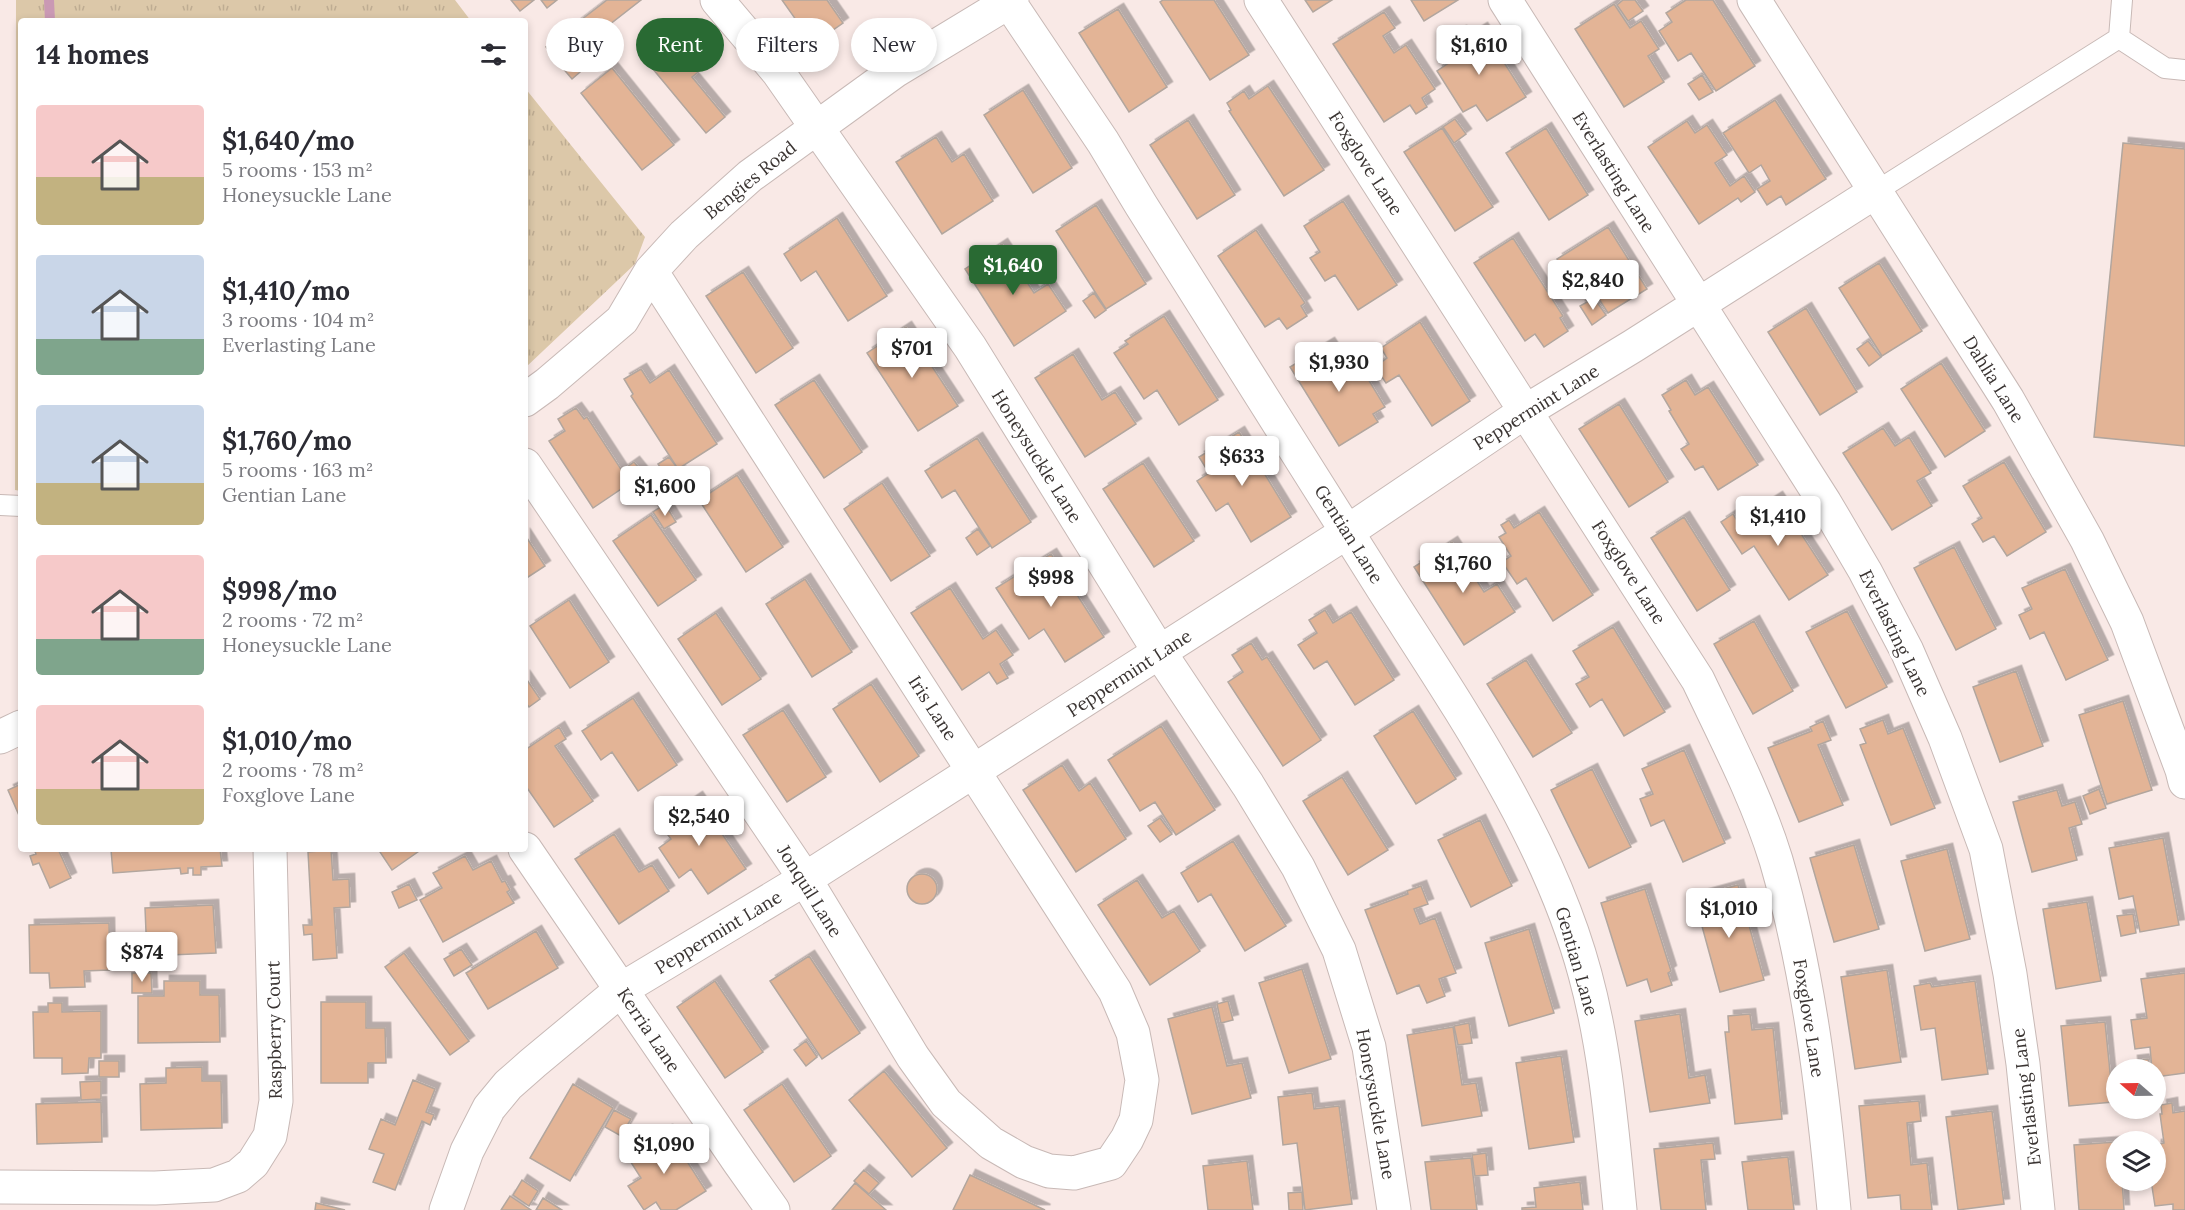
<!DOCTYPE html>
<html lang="en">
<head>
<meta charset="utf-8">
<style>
  :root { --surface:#fff; --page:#f7f7f7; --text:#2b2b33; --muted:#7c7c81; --accent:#296a33 }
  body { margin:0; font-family:Lora,serif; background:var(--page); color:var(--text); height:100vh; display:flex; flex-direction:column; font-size:22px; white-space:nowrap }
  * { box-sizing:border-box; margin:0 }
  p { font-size:20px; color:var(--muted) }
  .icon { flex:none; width:33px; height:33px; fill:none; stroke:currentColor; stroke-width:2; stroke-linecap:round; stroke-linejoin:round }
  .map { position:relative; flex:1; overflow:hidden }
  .side { position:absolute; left:18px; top:18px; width:510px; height:834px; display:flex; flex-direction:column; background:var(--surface); border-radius:6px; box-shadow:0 3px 9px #0003 }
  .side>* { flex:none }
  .guide { position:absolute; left:546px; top:18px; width:570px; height:54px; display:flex; gap:12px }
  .needle { width:39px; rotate:290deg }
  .tools { position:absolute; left:2106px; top:1059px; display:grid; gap:12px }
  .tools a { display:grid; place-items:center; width:60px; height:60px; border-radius:50%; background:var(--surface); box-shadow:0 3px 9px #0003; font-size:30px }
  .price { position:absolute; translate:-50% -51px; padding:0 14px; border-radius:6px; background:#fff; color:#222; font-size:20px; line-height:39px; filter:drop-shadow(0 2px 3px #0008) }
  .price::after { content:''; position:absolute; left:50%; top:36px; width:18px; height:14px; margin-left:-9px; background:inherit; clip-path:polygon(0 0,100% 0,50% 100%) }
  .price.active { background:var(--accent); color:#fff }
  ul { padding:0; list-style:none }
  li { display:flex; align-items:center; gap:18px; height:150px; padding:0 18px }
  li span { display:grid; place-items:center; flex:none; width:168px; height:120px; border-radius:6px; color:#555 }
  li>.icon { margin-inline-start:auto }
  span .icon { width:72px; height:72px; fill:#fffc; stroke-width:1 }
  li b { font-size:26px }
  h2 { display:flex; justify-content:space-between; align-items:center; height:72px; padding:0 18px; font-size:26px }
  .chip { padding:0 21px; border-radius:27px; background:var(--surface); box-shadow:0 3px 9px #0003; font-size:21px; line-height:54px }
  .chip.active { background:var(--accent); color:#fff }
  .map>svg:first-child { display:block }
</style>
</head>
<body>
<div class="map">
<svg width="2185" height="1210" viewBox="0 0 2185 1210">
  <defs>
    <pattern id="park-tufts" width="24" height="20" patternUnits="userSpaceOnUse" patternTransform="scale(1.5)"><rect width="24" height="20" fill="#dcc8a9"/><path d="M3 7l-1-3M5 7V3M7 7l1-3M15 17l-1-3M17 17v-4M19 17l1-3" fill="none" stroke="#beac92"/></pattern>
    <filter id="shadow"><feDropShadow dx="5.5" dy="-5.5" stdDeviation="0" flood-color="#0004"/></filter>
  </defs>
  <rect width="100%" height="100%" fill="#f9e9e6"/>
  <path fill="url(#park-tufts)" d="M16,0H455L471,21H21V491L15,490Z
    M525,88L645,237L635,264L525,368Z"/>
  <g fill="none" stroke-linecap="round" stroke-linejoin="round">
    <path stroke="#ca99b4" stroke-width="10" d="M49,0L50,21"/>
  </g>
  <path fill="#e3b496" stroke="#b2a69e" stroke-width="1.5" filter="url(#shadow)" d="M511,0H534L520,11Z
    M541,0H557L547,8Z
    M607,0H641L559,64L546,47Z
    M782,0H827L843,23L813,44Z
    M1163,0H1214L1249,55L1210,80L1160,2Z
    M1305,0H1332L1313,12Z
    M1411,0H1458L1424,21Z
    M1623,0H1635L1643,11L1628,21L1617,5Z
    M1686,0H1713L1755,66L1716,91L1691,53L1678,61L1659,31L1672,22L1666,13Z
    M1614,4L1630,28L1641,21L1659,49L1648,56L1664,82L1624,107L1575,29Z
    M1118,9L1167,87L1129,112L1079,33Z
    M1384,12L1395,28L1383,36L1394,53L1406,45L1435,89L1422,98L1427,107L1416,114L1410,105L1384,122L1333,44Z
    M1482,28L1526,97L1487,121L1476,105L1463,112L1437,71L1450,62L1443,52L1455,45L1450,38L1461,31L1466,38Z
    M663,40L683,64L691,57L702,69L692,77L725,117L706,133L643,57Z
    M576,53L587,66L572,79L561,66Z
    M612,68L674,145L642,170L581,93Z
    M1702,75L1713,92L1699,100L1688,84Z
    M1268,86L1324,170L1284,196L1229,111L1231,110L1227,103L1244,91L1249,99Z
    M1023,90L1072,168L1033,193L984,115Z
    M1775,100L1826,179L1786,205L1781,196L1767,205L1757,189L1770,181L1761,165L1749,173L1723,133Z
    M1455,119L1466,134L1454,143L1443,127Z
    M1188,120L1235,195L1197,219L1150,145Z
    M1687,121L1695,133L1707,125L1727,155L1715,163L1730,186L1744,176L1755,192L1741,202L1738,198L1699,224L1648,147Z
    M1442,128L1493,207L1455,231L1404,152Z
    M1546,128L1588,195L1549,220L1506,153Z
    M936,137L952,162L964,154L993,201L942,234L896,162Z
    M2123,143L2185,149V446L2094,437Z
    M1343,201L1397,285L1358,310L1335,275L1325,281L1310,258L1320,252L1304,226Z
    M1096,205L1146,284L1106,309L1056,231Z
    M837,218L887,296L848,321L816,271L801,281L784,254Z
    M1608,227L1647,289L1608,313L1590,285L1578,292L1557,259Z
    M1256,230L1305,303L1301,306L1307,316L1287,329L1279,318L1265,327L1218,256Z
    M1513,238L1563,316L1560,318L1568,331L1544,347L1535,334L1525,341L1474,263Z
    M1002,244L1034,293L1048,284L1066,311L1014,346L965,269Z
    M1879,263L1922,331L1882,356L1839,288Z
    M743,272L793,348L756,373L706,296Z
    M1094,293L1106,310L1095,318L1083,301Z
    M1594,298L1606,315L1592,325L1580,306Z
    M1806,308L1857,392L1820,415L1768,332Z
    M1164,316L1218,400L1179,425L1157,390L1144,399L1114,353L1128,344L1125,341Z
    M1420,322L1470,401L1432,426L1399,375L1386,383L1375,367L1387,358L1381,348Z
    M906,327L958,406L918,431L867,353Z
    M1868,341L1881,357L1869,366L1857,349Z
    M1329,343L1344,366L1356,359L1385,407L1373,414L1378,422L1339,446L1290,367Z
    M1073,354L1102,400L1115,392L1136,424L1085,457L1035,378Z
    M1941,363L1985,431L1945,457L1901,389Z
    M641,369L650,383L669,370L717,444L678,469L631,396L633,394L624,379Z
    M814,380L862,452L824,478L775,405Z
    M1686,380L1695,395L1708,387L1758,465L1718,490L1703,466L1695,470L1681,449L1689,444L1669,411L1671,410L1662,395Z
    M1619,404L1668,482L1629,507L1579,429Z
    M576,408L584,419L587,417L630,483L593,508L549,441L565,431L558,419Z
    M1883,428L1895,446L1909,437L1931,473L1917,481L1932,506L1892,530L1843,453Z
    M1239,432L1291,517L1251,542L1228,503L1216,511L1197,481L1209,473L1199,457Z
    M977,438L1031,522L992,548L955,490L942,498L925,471Z
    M669,457L681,473L669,481L658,464Z
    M634,462L646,477L635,486L623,470Z
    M2004,462L2046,532L2007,556L1994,536L1983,542L1972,524L1982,518L1963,486Z
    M1143,463L1194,541L1154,567L1103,489Z
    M737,475L783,547L746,572L699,500Z
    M882,483L930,556L891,581L844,509Z
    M1777,497L1828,575L1789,600L1754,546L1742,554L1721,522L1733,514L1738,522Z
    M665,504L676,522L664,529L653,512Z
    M1539,512L1593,595L1553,621L1526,578L1517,584L1502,562L1511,556L1499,537L1506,533L1501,525L1509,520L1514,528Z
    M651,515L696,580L658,606L613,541Z
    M1684,517L1730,590L1697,611L1651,538Z
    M978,529L990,546L977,555L966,538Z
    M525,535L545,566L525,579Z
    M1452,542L1484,592L1497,584L1515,612L1464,645L1414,567Z
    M1954,547L1996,629L1956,650L1914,568Z
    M1051,554L1104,637L1065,662L1044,629L1029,639L996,588Z
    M2065,569L2108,660L2066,680L2044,632L2030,639L2019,615L2032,609L2022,588Z
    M805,579L852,652L812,677L766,604Z
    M950,588L983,639L996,630L1013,655L1000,664L1008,678L997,684L989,672L962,690L911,613Z
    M569,600L609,662L570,688L530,626Z
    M1325,610L1333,623L1351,612L1394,680L1355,705L1327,661L1314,669L1298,645L1317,633L1309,620Z
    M1847,611L1887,687L1846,708L1806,632Z
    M716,613L761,679L722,705L678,639Z
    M1754,621L1793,691L1753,714L1714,644Z
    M1613,627L1665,712L1624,736L1602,699L1590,707L1576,684L1589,677L1573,651Z
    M1251,643L1262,660L1267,657L1321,740L1283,766L1228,682L1243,672L1232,655Z
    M1526,660L1572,733L1533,757L1487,684Z
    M2016,671L2043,746L2000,762L1973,687Z
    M525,677L540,699L529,707L526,703L525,704Z
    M871,684L919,756L880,782L833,709Z
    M633,698L677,765L638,791L612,752L601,760L582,731Z
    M2123,701L2152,790L2107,804L2079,715Z
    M783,710L826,777L787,802L743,735Z
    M1413,711L1456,779L1416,804L1374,736Z
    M1883,720L1888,734L1903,728L1935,808L1891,825L1860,745L1866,743L1860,729Z
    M1823,721L1831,740L1818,745L1843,805L1799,822L1768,748L1812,731L1810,727Z
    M1161,726L1215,810L1176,835L1155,802L1140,811L1108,760Z
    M559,727L566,739L555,746L593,801L554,827L525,785V750Z
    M1684,750L1725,843L1683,862L1664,820L1651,826L1640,799L1653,794L1642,769Z
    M1062,765L1079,791L1090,783L1126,839L1076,872L1023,790Z
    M1592,769L1631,847L1589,868L1551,790Z
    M1342,777L1388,850L1348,875L1303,801Z
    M21,784V820L8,790Z
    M2099,789L2106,808L2090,814L2083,796Z
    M2057,790L2062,806L2075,802L2082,824L2069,828L2077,860L2032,872L2013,802Z
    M697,797L746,869L708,894L691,869L679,878L659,848L671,839L659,823Z
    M1160,818L1172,834L1160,842L1148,826Z
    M1480,820L1512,886L1471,907L1438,840Z
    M614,834L639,872L652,865L669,891L619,924L575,859Z
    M2163,838L2179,925L2140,932L2133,896L2119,899L2109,848Z
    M1233,841L1286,926L1245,951L1211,894L1198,902L1181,873Z
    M1854,845L1879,929L1834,942L1810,858Z
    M34,849H58L71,878L50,888L39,863L33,865L30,856L36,854Z
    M127,849H220L222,866L201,867V875H193V868H188V873L181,874L180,868L113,873L111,850Z
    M378,849H422L392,870Z
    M1947,849L1970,939L1925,951L1901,861Z
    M331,850L333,880L349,879L350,907L334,908L337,958L313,960L312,934L304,935L303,925H312L308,852Z
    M465,856L473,870L491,861L502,882L505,881L510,890L507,892L514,903L443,942L420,900L442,888L433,873Z
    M907 889a15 15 0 1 1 30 0a15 15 0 1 1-30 0Z
    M1137,880L1162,918L1174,911L1200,951L1150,985L1098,905Z
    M409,884L417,900L399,908L392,892Z
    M1738,885L1764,980L1720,992L1694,897Z
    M1421,886L1428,904L1414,909L1420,924L1435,918L1456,973L1439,979L1445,996L1427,1003L1419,985L1397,994L1365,910L1408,894L1407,891Z
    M1645,889L1671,971L1668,973L1672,985L1651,992L1647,979L1627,986L1601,903Z
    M2087,902L2101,981L2056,989L2043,909Z
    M213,905L216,953L147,956L145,908Z
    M2133,914L2136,933L2121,936L2117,916Z
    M109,923L110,970L84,971L85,987L50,988L49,973H30L29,925Z
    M1529,929L1554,1013L1509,1026L1485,943Z
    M536,931L558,968L488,1009L466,973Z
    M461,949L472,965L454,976L444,959Z
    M404,953L469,1041L450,1055L385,967Z
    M809,956L860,1033L822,1059L770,981Z
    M1302,969L1331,1059L1289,1073L1259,983Z
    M1887,970L1901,1062L1855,1069L1841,977Z
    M132,973H151L152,993H132Z
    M2185,973V1073L2156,1077V1070H2152L2150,1047L2135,1049L2131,1020L2147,1018L2141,979Z
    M164,981H200V995H219L220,1042L138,1043V996H164Z
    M715,981L763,1052L725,1078L677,1007Z
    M1975,981L1988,1074L1942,1080L1935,1028L1921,1030L1914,986L1930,983L1932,987Z
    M1228,1001L1233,1020L1221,1023L1217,1004Z
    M321,1002H366V1028H385L386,1063H368V1083H321Z
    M48,1003H62V1012L101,1011V1058H89L88,1073L62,1074V1058H34L33,1012H48Z
    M1212,1007L1227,1066L1242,1063L1251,1098L1192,1114L1168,1019Z
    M1680,1014L1689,1078L1705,1075L1710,1103L1650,1112L1635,1021Z
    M1750,1014L1752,1030L1773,1028L1782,1119L1735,1124L1725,1032H1729L1728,1016Z
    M2105,1022L2113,1102L2069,1106L2061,1026Z
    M1469,1023L1472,1043L1458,1045L1454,1026Z
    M1453,1027L1462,1085L1476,1083L1482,1116L1422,1126L1407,1035Z
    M806,1041L817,1057L806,1066L794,1050Z
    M1561,1056L1574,1142L1529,1149L1516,1063Z
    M2148,1059L2150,1070H2133L2132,1061Z
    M99,1061H119V1077H99Z
    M202,1067V1081H221L222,1128L141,1130L140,1084L166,1083V1068Z
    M884,1071L947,1148L912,1177L849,1100Z
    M413,1080L435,1089L426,1112L434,1115L430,1125L422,1121L395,1190L373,1182L384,1154L369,1149L381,1119L395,1125Z
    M101,1081V1099L81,1100L80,1082Z
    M573,1084L613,1108L570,1181L530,1158Z
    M782,1084L831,1156L794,1182L744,1110Z
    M1312,1093L1314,1109L1339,1106L1352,1204L1305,1210L1297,1143L1283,1145L1278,1097Z
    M1919,1101L1921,1121L1907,1123L1911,1165L1927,1163L1932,1210H1901L1900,1195L1868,1198L1859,1106Z
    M101,1102L102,1142L37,1144L36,1104Z
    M2172,1103L2173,1113L2185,1111V1210H2173V1204L2155,1206L2151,1180H2156V1145L2164,1143L2160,1114H2162L2161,1105Z
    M614,1110L631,1119L621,1136L605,1127Z
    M1992,1111L2004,1204L1958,1210L1946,1117Z
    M667,1130L706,1191L676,1210H661L656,1202L644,1210L628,1186L641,1178L627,1156Z
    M2116,1142V1180H2122L2124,1210H2079L2074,1145Z
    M1713,1143L1715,1159L1701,1160L1706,1210H1661L1654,1149Z
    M1486,1153L1488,1175L1475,1176L1472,1155Z
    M1788,1157L1794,1210H1748L1742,1162Z
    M1471,1158L1477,1210H1431L1425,1162Z
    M1247,1161L1253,1210H1208L1203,1166Z
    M864,1170L879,1183L869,1194L854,1181Z
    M970,1175L1045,1210H953Z
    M522,1180L538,1191L529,1206L513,1195Z
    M1580,1182L1583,1210H1522V1208L1536,1207L1534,1188Z
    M855,1183L886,1210H832Z
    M1302,1192L1303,1210H1289L1288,1193Z
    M510,1196L531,1210H501Z
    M543,1198L562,1210H536Z
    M316,1203L345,1210H315Z"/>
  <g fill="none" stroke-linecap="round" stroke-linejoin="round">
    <g stroke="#c8b9b6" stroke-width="22">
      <path id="lane" d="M2119,38L2165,68L2185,70
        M1875,192L2119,38L2122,0
        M0,505L21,506"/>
    </g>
    <g stroke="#c8b9b6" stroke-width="35">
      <path id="street" d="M717,0L778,72L970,347L1160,653L1248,785L1298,867L1339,950L1369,1047L1394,1210
        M1261,0L1698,680C1726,739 1757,798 1776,860C1809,973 1823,1093 1834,1210
        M1505,0L1825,503L1865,571L1907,651L1945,738L1986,849L2010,974L2023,1064L2038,1210
        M1754,0L2008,400L2087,540L2127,622L2182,770L2185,782
        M1009,2L1103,142L1141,205C1222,333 1302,461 1383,589C1459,708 1548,836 1585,974C1606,1051 1612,1131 1620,1210
        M525,400L547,384L622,320L651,271L684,235L750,176L895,71L1012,0
        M525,465L805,879L913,1057L946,1103L991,1143L1024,1162L1049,1171L1074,1173L1111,1163L1127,1139L1136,1120L1142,1080L1133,1033L1115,991L651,271
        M0,737L21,727
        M525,849L739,1162L773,1210
        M0,1187L155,1188L214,1185L238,1176L253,1163L270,1136L276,1101L270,849
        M446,1210L467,1151L489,1108L508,1085L533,1063L622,989L805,879L1347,532L1526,411L1633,346L1875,192"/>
    </g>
    <use href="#lane" stroke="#fff" stroke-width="20"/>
    <use href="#street" stroke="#fff" stroke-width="33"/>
  </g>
  <g text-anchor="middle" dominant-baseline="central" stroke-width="6" stroke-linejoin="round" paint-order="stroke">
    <g font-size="18" fill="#3a3432" stroke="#fff">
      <text transform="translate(1366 163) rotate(57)">Foxglove Lane</text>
      <text transform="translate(1614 172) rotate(58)">Everlasting Lane</text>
      <text transform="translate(750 180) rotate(-39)">Bengies Road</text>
      <text transform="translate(1994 379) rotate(58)">Dahlia Lane</text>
      <text transform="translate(1536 407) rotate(-32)">Peppermint Lane</text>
      <text transform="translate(1037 456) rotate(58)">Honeysuckle Lane</text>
      <text transform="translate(1349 534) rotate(58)">Gentian Lane</text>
      <text transform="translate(1629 572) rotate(57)">Foxglove Lane</text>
      <text transform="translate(1895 633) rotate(64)">Everlasting Lane</text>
      <text transform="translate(1129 673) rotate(-33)">Peppermint Lane</text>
      <text transform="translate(933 708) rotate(57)">Iris Lane</text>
      <text transform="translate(810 891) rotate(58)">Jonquil Lane</text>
      <text transform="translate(718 932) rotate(-31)">Peppermint Lane</text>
      <text transform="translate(1577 961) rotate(74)">Gentian Lane</text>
      <text transform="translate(1809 1018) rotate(81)">Foxglove Lane</text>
      <text transform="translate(274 1030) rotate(-91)">Raspberry Court</text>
      <text transform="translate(649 1030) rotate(56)">Kerria Lane</text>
      <text transform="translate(2026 1097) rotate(-97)">Everlasting Lane</text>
      <text transform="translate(1376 1104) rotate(80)">Honeysuckle Lane</text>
    </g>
  </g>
</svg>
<div class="tools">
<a><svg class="needle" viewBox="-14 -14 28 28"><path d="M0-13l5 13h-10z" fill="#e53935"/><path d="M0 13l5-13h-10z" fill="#7c7c81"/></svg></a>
<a><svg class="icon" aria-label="layers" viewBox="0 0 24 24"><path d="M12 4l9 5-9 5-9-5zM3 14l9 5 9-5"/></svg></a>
</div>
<b class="price" style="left:1479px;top:76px">$1,610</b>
<b class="price active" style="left:1013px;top:296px">$1,640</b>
<b class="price" style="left:1593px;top:311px">$2,840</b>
<b class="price" style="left:912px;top:379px">$701</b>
<b class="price" style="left:1339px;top:393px">$1,930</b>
<b class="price" style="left:1242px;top:487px">$633</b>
<b class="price" style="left:665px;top:517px">$1,600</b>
<b class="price" style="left:1778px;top:547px">$1,410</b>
<b class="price" style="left:1463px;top:594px">$1,760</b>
<b class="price" style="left:1051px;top:608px">$998</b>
<b class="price" style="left:699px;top:847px">$2,540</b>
<b class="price" style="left:1729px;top:939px">$1,010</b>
<b class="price" style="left:142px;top:983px">$874</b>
<b class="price" style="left:664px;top:1175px">$1,090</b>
<div class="guide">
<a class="chip">Buy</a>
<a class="chip active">Rent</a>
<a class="chip">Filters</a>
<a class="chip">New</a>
</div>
<section class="side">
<h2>14 homes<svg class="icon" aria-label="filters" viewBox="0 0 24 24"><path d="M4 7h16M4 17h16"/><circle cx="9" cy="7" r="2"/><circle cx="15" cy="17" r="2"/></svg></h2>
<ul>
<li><span style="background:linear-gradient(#f6c9c9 60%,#c2b280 0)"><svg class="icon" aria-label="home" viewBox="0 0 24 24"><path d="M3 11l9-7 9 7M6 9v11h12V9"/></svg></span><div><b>$1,640/mo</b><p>5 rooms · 153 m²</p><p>Honeysuckle Lane</p></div></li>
<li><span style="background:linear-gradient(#c9d6e8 70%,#7fa58c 0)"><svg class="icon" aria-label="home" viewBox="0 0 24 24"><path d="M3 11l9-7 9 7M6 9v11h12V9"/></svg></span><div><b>$1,410/mo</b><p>3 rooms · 104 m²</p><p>Everlasting Lane</p></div></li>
<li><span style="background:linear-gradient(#c9d6e8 65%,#c2b280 0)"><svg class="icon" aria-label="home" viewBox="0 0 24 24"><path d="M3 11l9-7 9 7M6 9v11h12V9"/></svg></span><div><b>$1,760/mo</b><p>5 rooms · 163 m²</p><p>Gentian Lane</p></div></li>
<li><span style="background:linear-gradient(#f6c9c9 70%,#7fa58c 0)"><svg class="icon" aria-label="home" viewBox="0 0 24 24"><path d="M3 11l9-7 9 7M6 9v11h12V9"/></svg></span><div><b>$998/mo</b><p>2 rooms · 72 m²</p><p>Honeysuckle Lane</p></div></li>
<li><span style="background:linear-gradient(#f6c9c9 70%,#c2b280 0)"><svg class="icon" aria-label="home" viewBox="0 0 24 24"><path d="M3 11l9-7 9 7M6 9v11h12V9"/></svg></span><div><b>$1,010/mo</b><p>2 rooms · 78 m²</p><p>Foxglove Lane</p></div></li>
</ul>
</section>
</div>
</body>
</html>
